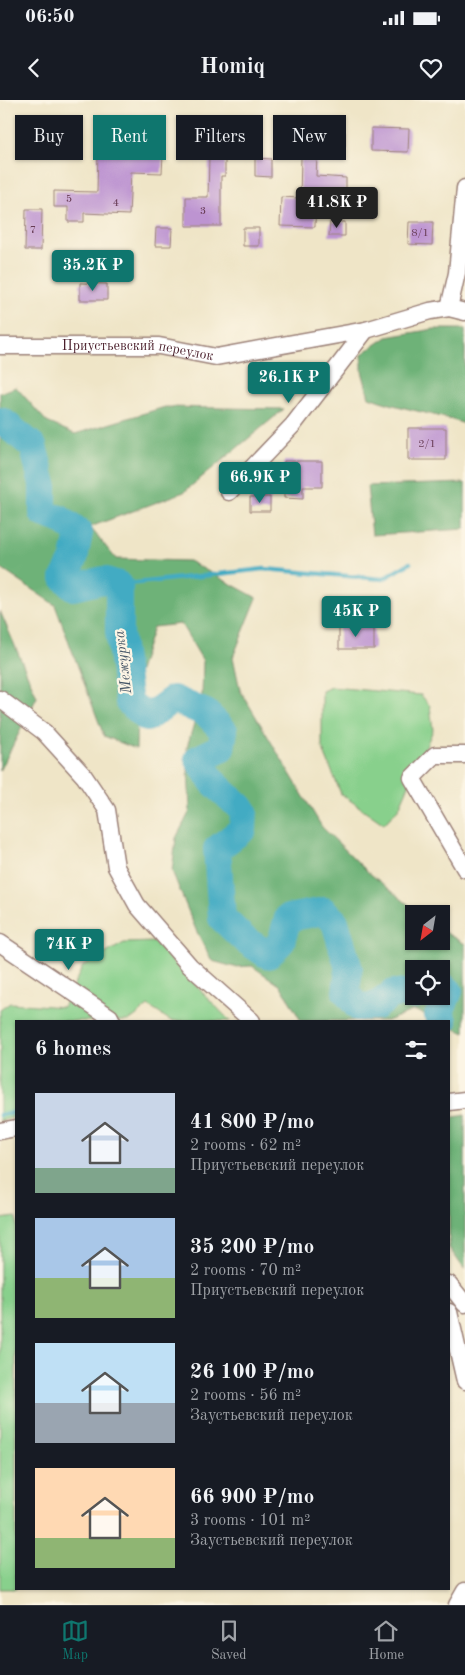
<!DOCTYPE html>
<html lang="en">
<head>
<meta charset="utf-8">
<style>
  :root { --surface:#171b24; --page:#20242c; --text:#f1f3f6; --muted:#9ea1a6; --line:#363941; --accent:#0f766e }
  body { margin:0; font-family:"Old Standard TT",serif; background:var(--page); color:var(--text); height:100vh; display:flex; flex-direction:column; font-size:19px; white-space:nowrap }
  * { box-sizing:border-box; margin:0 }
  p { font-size:16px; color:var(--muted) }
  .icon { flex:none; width:28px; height:28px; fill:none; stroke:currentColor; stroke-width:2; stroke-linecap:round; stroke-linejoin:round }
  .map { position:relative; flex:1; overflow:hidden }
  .panel { position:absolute; left:15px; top:920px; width:435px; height:570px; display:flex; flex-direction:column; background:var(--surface); border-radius:0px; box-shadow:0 1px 4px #0004 }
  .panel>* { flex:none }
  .top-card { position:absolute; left:15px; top:15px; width:435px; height:45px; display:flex; gap:10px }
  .needle { width:32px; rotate:211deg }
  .controls { position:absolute; left:405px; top:805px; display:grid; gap:10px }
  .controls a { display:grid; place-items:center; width:45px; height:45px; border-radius:0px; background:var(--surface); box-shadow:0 1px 4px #0004; font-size:25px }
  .price { position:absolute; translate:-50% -42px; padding:0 11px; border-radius:5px; background:var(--accent); color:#fff; font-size:16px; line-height:32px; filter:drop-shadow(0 1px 2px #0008) }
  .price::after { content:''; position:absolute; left:50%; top:30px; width:15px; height:11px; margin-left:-8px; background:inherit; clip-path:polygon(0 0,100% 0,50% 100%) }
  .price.active { background:#222; color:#fff }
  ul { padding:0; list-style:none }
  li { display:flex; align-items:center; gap:15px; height:125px; padding:0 20px }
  li span { display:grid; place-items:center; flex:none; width:140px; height:100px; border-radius:0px; color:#555 }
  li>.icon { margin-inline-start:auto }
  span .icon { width:60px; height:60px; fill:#fffc; stroke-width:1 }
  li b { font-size:21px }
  h2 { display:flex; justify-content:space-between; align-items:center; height:60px; padding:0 20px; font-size:21px }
  .tag { padding:0 18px; border-radius:0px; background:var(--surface); box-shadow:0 1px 4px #0004; font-size:18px; line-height:45px }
  .tag.active { background:var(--accent); color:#fff }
  .status { display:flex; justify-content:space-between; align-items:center; height:35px; padding:0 25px; background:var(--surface); direction:ltr }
  .status svg { height:14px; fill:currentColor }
  header { display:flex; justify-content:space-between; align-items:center; height:65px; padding:0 20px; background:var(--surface); font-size:22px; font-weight:700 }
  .menu { display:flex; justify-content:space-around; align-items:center; height:70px; border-top:1px solid var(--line); background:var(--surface); font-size:14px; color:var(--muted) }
  .menu a { display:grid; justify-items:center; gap:2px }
  .menu .active { color:var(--accent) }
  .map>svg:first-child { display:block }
</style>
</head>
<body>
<div class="status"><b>06:50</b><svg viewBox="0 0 49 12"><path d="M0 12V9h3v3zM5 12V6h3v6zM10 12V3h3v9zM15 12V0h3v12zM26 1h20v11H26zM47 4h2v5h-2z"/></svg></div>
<header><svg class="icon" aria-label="back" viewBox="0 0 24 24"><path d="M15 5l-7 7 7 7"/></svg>Homiq<svg class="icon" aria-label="heart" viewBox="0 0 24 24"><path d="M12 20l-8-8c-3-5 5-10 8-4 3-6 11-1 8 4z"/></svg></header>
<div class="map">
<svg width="465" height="1505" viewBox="0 0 465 1505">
  <rect width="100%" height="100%" fill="#fcf5e5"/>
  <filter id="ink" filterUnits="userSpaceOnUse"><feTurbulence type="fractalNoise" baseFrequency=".02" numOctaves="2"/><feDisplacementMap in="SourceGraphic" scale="10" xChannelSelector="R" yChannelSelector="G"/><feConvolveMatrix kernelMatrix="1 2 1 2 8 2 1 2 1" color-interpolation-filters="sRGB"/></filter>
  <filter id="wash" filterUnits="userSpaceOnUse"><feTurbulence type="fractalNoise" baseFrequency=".0096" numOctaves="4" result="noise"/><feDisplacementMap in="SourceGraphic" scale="20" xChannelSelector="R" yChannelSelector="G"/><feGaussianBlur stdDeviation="1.12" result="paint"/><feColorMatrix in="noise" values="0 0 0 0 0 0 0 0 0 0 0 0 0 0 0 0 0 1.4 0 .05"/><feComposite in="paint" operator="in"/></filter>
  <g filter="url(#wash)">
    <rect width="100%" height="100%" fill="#efe5c7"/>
    <path fill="#88d08c" stroke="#69785c" d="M331,587L421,595L430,606L433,630L399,708L384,724L341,694L322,647V591Z
      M154,842L230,921H171L148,906L129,921H16V1017L0,1021V910L10,903L63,907L83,866L124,843Z
      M16,1117V1489H0V1119Z"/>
    <path fill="#6eb278" stroke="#5c6852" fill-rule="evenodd" d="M434,229H465V324C433,313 400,309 369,297L362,271V254L387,237Z
      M16,287L47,322L75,334L165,307L284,309L184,392L90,427L116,459L189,461L257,498L233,557L240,590L322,727L368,772L420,814H414V841H441V830L465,844V933L449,926V921H439L414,910L387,921H301L281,886L252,866L234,867L212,861L196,830L172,771L176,738L190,711L187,647L202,596L203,561L181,524L153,527L138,574L136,649L104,636L55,505L0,468V293ZM414,869H441V896H414Z
      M465,383V429L372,435L367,386Z
      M0,511L37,597L0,671Z
      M465,1015V1170L449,1148V1018Z"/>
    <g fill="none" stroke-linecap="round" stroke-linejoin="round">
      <path stroke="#43abc3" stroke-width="4.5" d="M119,485L264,469L383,479L410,463
        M0,1015L16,1012"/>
      <path stroke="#43abc3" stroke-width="28" d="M0,321L3,322L33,346L43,384V413L60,419L79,433L74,459L64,478L74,487L103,480L119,485V532L129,602L147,618L173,599L206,613L224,631L221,648L198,659L213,682L244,711L243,729L217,749L222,818L244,839L268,855L281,842L288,818L324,811L335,822L349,869L346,892L358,907L376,906L393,893L414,895
        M441,885L449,891L438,916L444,921"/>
    </g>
    <g id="blocks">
      <path fill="#bd94d1" d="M371,28L409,29L408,52L371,51Z
        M330,31L345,32V46L330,45Z
        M98,52L163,55L162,73L131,72L129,115L84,113V122H68V107H54V91L97,92Z
        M301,57L317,58L316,76L346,78V92L316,91L315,127L280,126L281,97L300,98Z
        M209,58H225V76H221V126H186V97H208Z
        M255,58L271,59V77L255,76Z
        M26,109H42L41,150H25Z
        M330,122H345V136H329Z
        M409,122H433L432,145L408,144Z
        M156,128H172L171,146H155Z
        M243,128H259V146H243Z
        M80,183L107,184V200H80Z
        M408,328H446V360H408Z
        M284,361H322V387H303V399L284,398Z
        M250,397H270V411H250Z
        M339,527H374V549H339Z"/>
    </g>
  </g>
  <g filter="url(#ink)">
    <use href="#blocks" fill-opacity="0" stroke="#9c8279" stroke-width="1"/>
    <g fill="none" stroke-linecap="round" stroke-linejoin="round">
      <g stroke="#9c8279" stroke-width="19">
        <g id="minor">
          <path d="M449,208L457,173L465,88"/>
          <path id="s1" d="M0,246H159L216,257L366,230L430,211L449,208L465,212"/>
          <path d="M229,392L293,325L366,230"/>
          <path d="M0,599L44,632L84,676L107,710L116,767L137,805L190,866L252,921"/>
          <path d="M465,655H435L412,678L465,769"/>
          <path d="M0,843L110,917L112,921"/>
          <path d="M449,1002L465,1000"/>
          <path d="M0,1031L16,1028"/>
          <path d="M449,1184L465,1204"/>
          <path d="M449,1212L465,1281"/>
          <path d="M457,1505L465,1491"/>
        </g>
      </g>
      <use href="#minor" stroke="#fff" stroke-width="16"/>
    </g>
  </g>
  <g text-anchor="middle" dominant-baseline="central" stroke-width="4.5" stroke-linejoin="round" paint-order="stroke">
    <g font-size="11" fill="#673c54">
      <text x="69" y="99">5</text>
      <text x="116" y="103">4</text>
      <text x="203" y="111">3</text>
      <text x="33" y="130">7</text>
      <text x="420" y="133">8/1</text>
      <text x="427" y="344">2/1</text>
    </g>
    <g font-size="14" fill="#4a1f2b" stroke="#fcf5e5">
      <text stroke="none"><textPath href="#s1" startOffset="138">Приустьевский переулок</textPath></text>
    </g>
    <g font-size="15" font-style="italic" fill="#475768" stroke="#fcf5e5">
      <text transform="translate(124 562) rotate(-97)">Межурка</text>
    </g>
  </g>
</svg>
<div class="controls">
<a><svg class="needle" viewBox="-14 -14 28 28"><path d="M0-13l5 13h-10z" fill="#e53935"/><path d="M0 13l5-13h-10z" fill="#9ea1a6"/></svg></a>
<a><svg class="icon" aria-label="locate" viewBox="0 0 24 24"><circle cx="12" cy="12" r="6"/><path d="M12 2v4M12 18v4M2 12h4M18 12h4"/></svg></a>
</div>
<b class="price active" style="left:337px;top:129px">41.8K ₽</b>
<b class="price" style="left:93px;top:192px">35.2K ₽</b>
<b class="price" style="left:289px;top:304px">26.1K ₽</b>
<b class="price" style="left:260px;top:404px">66.9K ₽</b>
<b class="price" style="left:356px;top:538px">45K ₽</b>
<b class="price" style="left:69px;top:871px">74K ₽</b>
<div class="top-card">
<a class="tag">Buy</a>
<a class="tag active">Rent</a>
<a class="tag">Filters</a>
<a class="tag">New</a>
</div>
<section class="panel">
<h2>6 homes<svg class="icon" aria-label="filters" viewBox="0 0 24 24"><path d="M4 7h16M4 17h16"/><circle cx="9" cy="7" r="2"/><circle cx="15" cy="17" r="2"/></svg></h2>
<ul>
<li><span style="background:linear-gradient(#c9d6e8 75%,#7fa58c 0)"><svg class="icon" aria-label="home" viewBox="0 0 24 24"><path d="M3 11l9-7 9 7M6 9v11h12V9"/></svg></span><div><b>41 800 ₽/mo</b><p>2 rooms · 62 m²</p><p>Приустьевский переулок</p></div></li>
<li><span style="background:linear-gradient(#a9c7e8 60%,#8fb573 0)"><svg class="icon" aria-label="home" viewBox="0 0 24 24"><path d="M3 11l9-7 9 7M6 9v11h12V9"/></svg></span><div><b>35 200 ₽/mo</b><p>2 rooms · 70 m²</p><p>Приустьевский переулок</p></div></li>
<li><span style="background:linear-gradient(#bfe0f5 60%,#9aa5b1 0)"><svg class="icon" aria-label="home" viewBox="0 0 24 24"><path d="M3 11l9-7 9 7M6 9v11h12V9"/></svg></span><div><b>26 100 ₽/mo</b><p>2 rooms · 56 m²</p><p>Заустьевский переулок</p></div></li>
<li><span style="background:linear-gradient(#ffd9b3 70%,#8fb573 0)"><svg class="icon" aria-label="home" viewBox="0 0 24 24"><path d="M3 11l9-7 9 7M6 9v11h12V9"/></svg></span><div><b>66 900 ₽/mo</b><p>3 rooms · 101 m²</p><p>Заустьевский переулок</p></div></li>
</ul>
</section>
</div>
<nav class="menu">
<a class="active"><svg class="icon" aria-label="map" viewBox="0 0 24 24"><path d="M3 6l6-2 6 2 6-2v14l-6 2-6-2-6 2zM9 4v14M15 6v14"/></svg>Map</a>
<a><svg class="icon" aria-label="saved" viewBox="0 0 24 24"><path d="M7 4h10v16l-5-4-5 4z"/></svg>Saved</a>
<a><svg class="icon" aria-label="home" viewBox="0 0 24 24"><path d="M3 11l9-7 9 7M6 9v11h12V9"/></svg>Home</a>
</nav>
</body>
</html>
